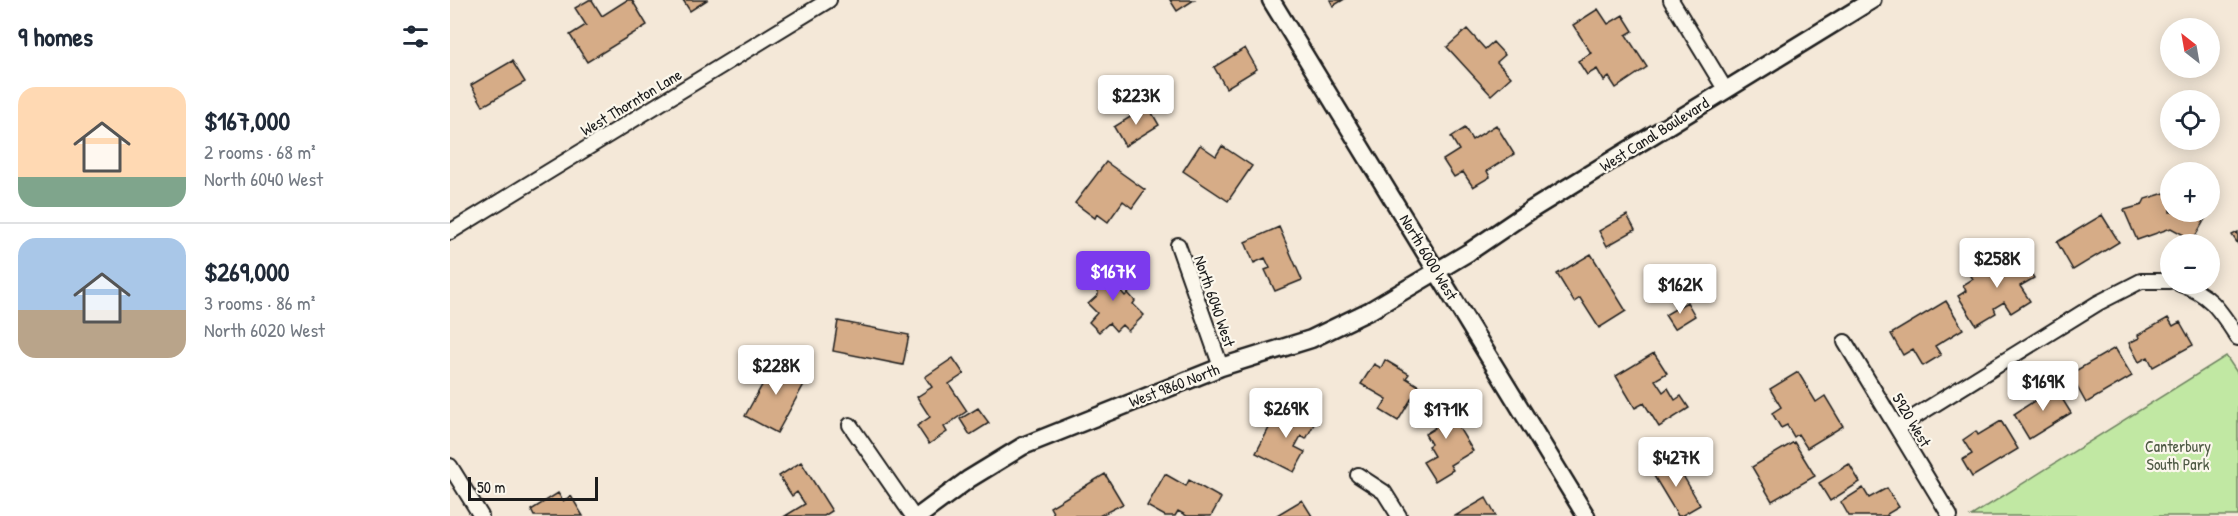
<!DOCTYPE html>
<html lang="en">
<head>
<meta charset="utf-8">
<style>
  :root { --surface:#fff; --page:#f2f2f3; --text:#1f2937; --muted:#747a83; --line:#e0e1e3; --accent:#7c3aed }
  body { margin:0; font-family:"Patrick Hand",sans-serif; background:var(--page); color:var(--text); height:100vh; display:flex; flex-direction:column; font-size:22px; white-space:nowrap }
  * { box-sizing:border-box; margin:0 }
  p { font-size:20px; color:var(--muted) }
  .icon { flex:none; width:33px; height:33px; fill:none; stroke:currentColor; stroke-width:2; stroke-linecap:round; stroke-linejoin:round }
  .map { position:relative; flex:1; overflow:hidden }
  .side { display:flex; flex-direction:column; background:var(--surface); width:450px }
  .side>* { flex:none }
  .needle { width:39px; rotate:329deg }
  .controls { position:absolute; left:1710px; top:18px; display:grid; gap:12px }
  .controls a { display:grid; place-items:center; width:60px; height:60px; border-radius:50%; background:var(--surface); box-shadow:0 3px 15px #0003; font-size:30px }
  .scale { position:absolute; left:18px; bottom:15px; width:130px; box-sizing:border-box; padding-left:6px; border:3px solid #1c1c1c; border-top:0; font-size:16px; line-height:21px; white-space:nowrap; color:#1c1c1c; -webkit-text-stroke:4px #fbf7ec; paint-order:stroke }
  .price { position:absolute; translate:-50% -51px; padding:0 14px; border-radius:6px; background:#fff; color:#222; font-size:20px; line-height:39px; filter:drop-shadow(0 2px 3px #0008) }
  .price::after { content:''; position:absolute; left:50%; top:36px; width:18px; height:14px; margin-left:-9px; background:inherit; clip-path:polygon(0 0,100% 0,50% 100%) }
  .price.selected { background:var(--accent); color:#fff }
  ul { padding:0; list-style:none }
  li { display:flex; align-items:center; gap:18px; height:150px; padding:0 18px }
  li+li { border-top:2px solid var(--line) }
  li span { display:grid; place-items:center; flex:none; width:168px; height:120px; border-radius:18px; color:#555 }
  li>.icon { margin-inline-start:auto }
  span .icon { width:72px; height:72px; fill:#fffc; stroke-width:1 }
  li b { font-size:26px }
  h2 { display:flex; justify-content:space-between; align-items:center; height:72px; padding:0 18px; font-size:26px }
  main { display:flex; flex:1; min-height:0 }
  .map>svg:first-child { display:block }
</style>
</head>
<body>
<main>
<section class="side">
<h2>9 homes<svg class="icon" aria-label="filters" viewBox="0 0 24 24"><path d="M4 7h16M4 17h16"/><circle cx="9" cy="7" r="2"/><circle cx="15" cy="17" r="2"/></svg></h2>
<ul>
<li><span style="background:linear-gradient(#ffd9b3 75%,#7fa58c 0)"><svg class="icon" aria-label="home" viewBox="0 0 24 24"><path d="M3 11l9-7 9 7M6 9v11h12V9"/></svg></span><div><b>$167,000</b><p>2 rooms · 68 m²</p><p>North 6040 West</p></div></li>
<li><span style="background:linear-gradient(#a9c7e8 60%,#b9a48a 0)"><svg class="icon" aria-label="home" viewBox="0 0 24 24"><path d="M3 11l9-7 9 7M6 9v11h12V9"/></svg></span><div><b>$269,000</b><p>3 rooms · 86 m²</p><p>North 6020 West</p></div></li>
</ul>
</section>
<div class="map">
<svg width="1788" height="516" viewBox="0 0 1788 516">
  <rect width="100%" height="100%" fill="#f4e8d8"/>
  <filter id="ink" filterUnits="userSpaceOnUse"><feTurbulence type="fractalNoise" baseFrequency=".0167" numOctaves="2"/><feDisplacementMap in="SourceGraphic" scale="12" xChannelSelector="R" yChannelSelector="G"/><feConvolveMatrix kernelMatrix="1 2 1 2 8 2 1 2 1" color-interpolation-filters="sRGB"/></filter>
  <g filter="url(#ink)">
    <path fill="#c1e8a3" stroke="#6e8260" stroke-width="1.5" d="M1776,356L1788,374V516H1521Z"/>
    <path fill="#d6ac87" stroke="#1c1c1c" stroke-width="1.5" d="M139,0H142L152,16L177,0H182L197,25L137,62L120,35L136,25L125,8Z
      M233,0H257L240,11Z
      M720,0H744L727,11Z
      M880,0H893L883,6Z
      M1148,9L1158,24L1173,15L1183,31L1176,35L1197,67L1166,88L1159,77L1154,81L1147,69L1137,75L1128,61L1141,53L1123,25Z
      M1017,29L1035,49L1043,42L1055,55L1047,62L1061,77L1041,95L997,47Z
      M795,48L807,69L776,88L764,67Z
      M62,61L75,82L33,106L21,85Z
      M698,106L709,125L675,146L664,127Z
      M1046,125L1064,154L1037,171L1040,177L1023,187L1013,172L1004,177L993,160L1009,150L1001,137L1015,128L1022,140Z
      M750,145L766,156L772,146L802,166L778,201L733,171Z
      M656,162L695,190L682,208L673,201L658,222L647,214L645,218L625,203Z
      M1718,192L1720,199V212H1759L1743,240L1721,228L1687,240L1674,210L1692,205L1695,199Z
      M1177,215L1185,230L1157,246L1149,231Z
      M1652,215L1669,242L1623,270L1607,242Z
      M829,227L852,280L825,291L815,270L820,268L815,258L804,263L795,242Z
      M1788,232V244L1782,235Z
      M1568,252L1584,278L1570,286L1580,301L1561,313L1554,302L1544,308L1546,313L1526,325L1508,296L1516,291L1513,285L1523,279L1521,276L1536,266L1538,270Z
      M1141,254L1176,311L1149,328L1130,298L1124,302L1107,274Z
      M668,263L669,289L675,296L678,293L685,301L683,304L694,315L678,331L672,325L666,331L659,323L649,332L639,322L647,313L638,304L648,295L647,264Z
      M1496,301L1513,329L1485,346L1491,355L1473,366L1463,349L1453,355L1441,334Z
      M1237,302L1245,316L1224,329L1215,315Z
      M1718,318L1723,326L1730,322L1743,345L1703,367L1698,357L1689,362L1679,343L1689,338L1688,335Z
      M388,321L459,335L453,365L383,351Z
      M1665,348L1682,376L1636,403L1620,374Z
      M1204,353L1217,373L1205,380L1213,392L1218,388L1225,400L1231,396L1239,408L1209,427L1194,403L1185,408L1166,376Z
      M503,358L514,374L499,384L517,411L494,427L497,432L479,444L467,426L480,417L467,397L482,387L475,377Z
      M326,360L358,377L327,433L295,416Z
      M935,360L959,374L956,378L969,386L948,421L930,410L937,399L911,384L924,364L931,368Z
      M1348,372L1366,402L1375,396L1393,426L1357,448L1348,434L1344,437L1337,425L1331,428L1322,413L1331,407L1320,389Z
      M1603,384L1621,413L1579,439L1564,414L1589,398L1587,393Z
      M1007,398L1015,410L1003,418L1023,451L1000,465L1003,470L985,481L973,462L984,456L978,446L981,444L975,434L985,428L978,416Z
      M831,405L865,422L856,439L851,436L845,447L855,452L844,472L806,453Z
      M528,408L539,423L520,435L510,419Z
      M1551,421L1568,449L1522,477L1512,460L1522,454L1513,440L1526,431L1528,435Z
      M1344,442L1365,476L1322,501L1302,467Z
      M1223,458L1250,505L1231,516H1228L1201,471Z
      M351,462L382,511L374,516H335L355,504L347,492L342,496L329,476Z
      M1399,464L1410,482L1380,501L1369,483Z
      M655,474L673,504L649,516H605L600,507Z
      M715,474L736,486L739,480L771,498L761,516H737L728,511L725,516H715L697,506Z
      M1413,488L1419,498L1437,488L1449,507L1437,514L1438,516H1399L1391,502Z
      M108,493L113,501L121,496L133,516H84L81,510Z
      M1036,498L1046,516H1005Z
      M852,500L862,516H828L827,515Z"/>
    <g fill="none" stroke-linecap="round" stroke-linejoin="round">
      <g stroke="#1c1c1c" stroke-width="18">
        <path id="minor" d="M1221,0L1275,89
          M0,232L379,0
          M728,245L771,367
          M1730,284C1762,295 1770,311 1788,338
          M1395,342L1500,516
          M400,425L463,516
          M1448,427L1648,303L1691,281H1720
          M0,466L31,516
          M908,475L934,492L949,516"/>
      </g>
      <g stroke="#1c1c1c" stroke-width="21">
        <path id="tertiary" d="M821,0L1136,516
          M469,516L519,479L573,446L771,367L861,339L921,310L1019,252L1081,210L1422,0"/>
      </g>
      <use href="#minor" stroke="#fbf7ec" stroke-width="14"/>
      <use href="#tertiary" stroke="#fbf7ec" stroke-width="16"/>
    </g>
  </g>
  <g text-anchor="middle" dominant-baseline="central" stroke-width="4.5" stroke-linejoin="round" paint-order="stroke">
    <g font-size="16" fill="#1c1c1c" stroke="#fbf7ec">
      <text transform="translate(181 102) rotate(-31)">West Thornton Lane</text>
      <text transform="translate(1204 134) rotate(-32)">West Canal Boulevard</text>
      <text transform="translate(979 257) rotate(59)">North 6000 West</text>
      <text transform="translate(765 301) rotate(71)">North 6040 West</text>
      <text transform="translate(724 385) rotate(-21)">West 9860 North</text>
      <text transform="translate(1462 420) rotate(59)">5920 West</text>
    </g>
    <g font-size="16" fill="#4e5944" stroke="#fbf7ec">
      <text x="1728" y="446">Canterbury<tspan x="1728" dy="18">South Park</tspan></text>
    </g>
  </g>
</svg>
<div class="controls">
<a><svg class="needle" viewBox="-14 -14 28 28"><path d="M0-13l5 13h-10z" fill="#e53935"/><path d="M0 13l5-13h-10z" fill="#747a83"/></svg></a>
<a><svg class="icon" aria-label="locate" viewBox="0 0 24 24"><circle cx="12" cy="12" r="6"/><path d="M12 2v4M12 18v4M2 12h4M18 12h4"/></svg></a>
<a>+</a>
<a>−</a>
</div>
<div class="scale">50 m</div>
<b class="price" style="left:686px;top:126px">$223K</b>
<b class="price" style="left:1547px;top:289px">$258K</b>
<b class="price selected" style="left:663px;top:302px">$167K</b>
<b class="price" style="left:1230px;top:315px">$162K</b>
<b class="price" style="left:326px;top:396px">$228K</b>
<b class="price" style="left:1593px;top:412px">$169K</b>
<b class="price" style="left:836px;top:439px">$269K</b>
<b class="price" style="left:996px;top:440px">$171K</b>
<b class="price" style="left:1226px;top:488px">$427K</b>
</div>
</main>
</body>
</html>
